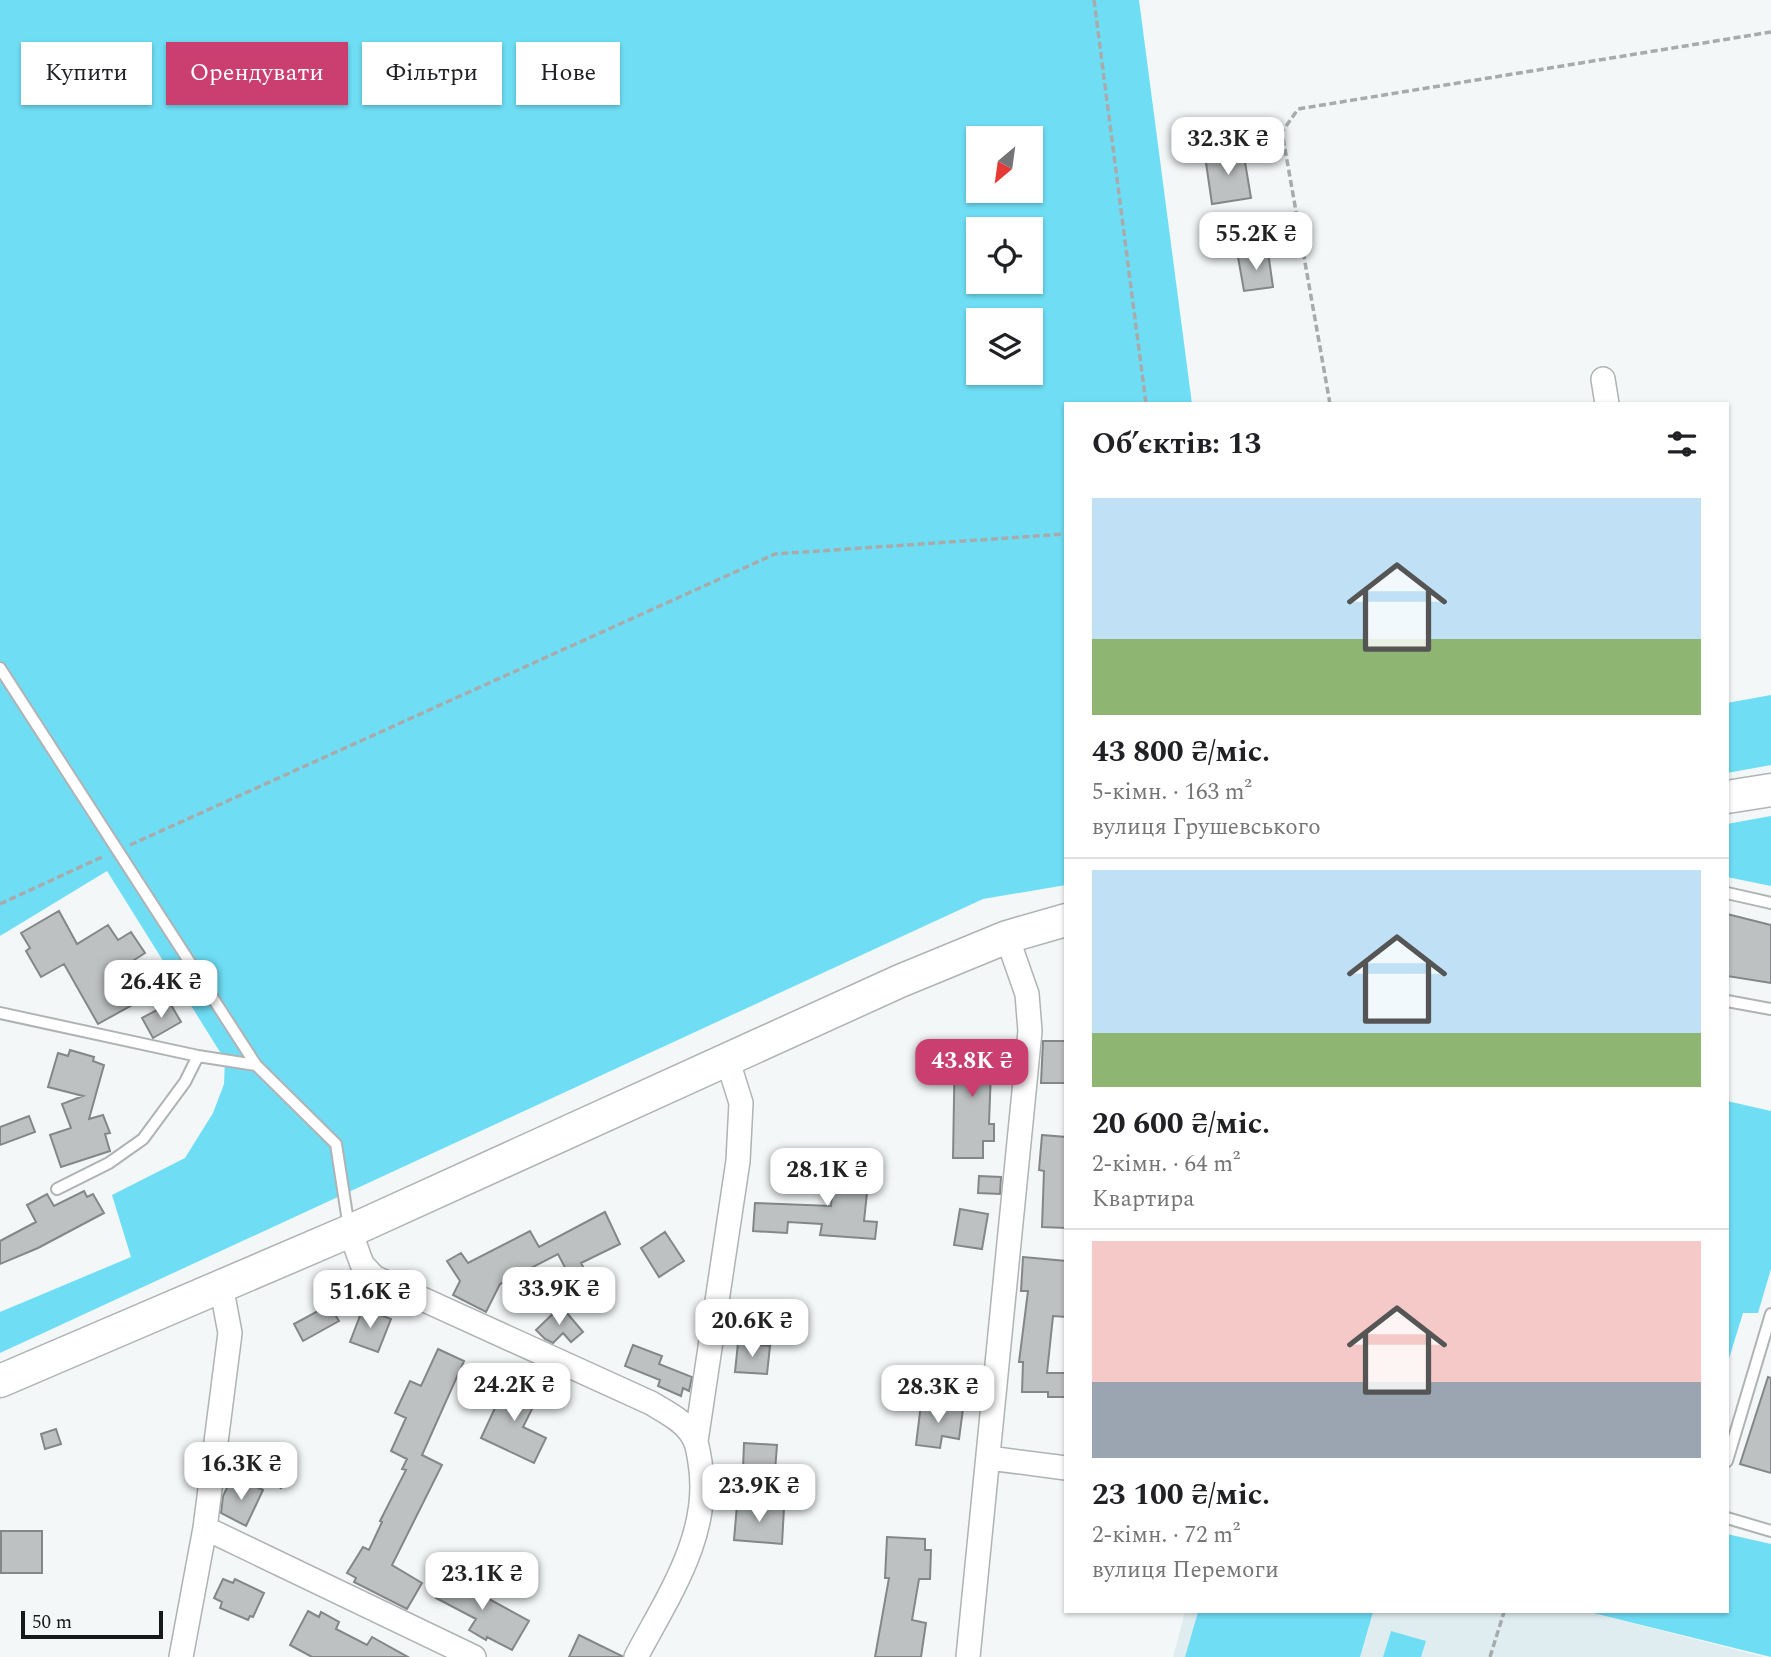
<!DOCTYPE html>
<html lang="uk">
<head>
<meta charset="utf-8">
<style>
  :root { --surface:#fff; --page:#f6f6f6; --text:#202124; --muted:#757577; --line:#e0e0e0; --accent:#cb3f70 }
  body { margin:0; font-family:Spectral,serif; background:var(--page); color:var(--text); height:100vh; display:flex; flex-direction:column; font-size:26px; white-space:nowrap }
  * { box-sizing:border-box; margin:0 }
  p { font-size:23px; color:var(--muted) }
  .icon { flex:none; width:38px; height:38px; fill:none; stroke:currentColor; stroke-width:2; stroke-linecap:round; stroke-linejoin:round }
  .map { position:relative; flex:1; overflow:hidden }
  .sheet { position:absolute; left:1064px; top:402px; width:665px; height:1211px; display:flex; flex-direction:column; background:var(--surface); border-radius:0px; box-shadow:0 2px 5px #0004 }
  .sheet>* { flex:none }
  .hud { position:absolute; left:21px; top:42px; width:665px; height:63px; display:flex; gap:14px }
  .needle { width:46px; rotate:209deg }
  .buttons { position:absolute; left:966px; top:126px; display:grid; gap:14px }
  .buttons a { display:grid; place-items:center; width:77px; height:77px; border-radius:0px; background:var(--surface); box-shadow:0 2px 5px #0004; font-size:35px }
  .scale { position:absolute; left:21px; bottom:18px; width:142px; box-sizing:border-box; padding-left:7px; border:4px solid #171919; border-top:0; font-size:19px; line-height:24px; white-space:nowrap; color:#171919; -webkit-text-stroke:5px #f3f7f8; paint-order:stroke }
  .price { position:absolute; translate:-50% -60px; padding:0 16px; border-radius:14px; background:#fff; color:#222; font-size:23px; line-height:46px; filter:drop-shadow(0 2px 4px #0008) }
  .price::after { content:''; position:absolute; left:50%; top:42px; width:21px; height:16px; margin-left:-10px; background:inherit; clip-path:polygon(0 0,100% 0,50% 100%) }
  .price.selected { background:var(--accent); color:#fff }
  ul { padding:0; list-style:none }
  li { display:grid; align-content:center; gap:14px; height:371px; padding:0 28px }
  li+li { border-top:2px solid var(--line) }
  li span { display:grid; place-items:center; height:217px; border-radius:0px; color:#555 }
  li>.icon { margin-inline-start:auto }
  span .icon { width:126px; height:126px; fill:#fffc; stroke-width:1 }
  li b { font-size:30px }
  h2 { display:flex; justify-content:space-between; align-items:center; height:84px; padding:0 28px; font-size:30px }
  .tag { padding:0 24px; border-radius:0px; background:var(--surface); box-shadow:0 2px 5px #0004; font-size:24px; line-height:63px }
  .tag.selected { background:var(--accent); color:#fff }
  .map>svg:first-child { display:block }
</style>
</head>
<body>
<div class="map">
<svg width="1771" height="1657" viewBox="0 0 1771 1657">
  <rect width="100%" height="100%" fill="#f3f7f8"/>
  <path fill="#e0edf0" d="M1185,1612H1589L1764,1657H1173Z"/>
  <path fill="#6fdef5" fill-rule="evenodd" d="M0,0H1139L1192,404H1066V885L983,899L0,1353V1312L131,1257L112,1195L185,1158L213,1113L224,1084L225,1060L107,871L0,936ZM978,138H1031V191H978ZM978,229H1031V282H978ZM978,320H1031V373H978Z
    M1771,695V765L1727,773V703Z
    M1771,816V886L1727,877V824Z
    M1727,1101L1771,1111V1269L1758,1313H1743L1727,1365Z
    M1727,1534L1771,1544V1657L1589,1612H1727Z
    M1198,1612H1373L1360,1657H1185Z
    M1391,1631L1426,1641L1421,1657H1383Z"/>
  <path fill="#bdc1c2" stroke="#838787" stroke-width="2" d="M1243,150L1251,198L1212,204L1205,156Z
    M1268,252L1273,287L1244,291L1238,257Z
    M59,911L77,944L108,925L118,940L131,932L145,953L114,973L132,1005L98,1024L64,964L41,977L26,951L30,948L21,933Z
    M1727,914L1771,925V983L1727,976Z
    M170,1003L181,1022L153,1038L142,1018Z
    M1043,1041H1066V1083H1041Z
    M955,1042L992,1043L989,1124H994V1141H983V1158H953Z
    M70,1050L94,1057L93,1061L104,1065L89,1119L103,1115L110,1133L105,1134L110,1151L61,1167L50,1135L71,1128L62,1104L83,1096L48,1087L58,1053L68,1056Z
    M29,1116L35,1132L0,1145V1127Z
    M1042,1135L1066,1137V1228L1042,1227L1044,1171L1039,1170Z
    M835,1161L870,1165L864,1221L877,1222L875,1239L820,1235L822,1224L788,1222L787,1233L753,1231L755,1203L831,1206Z
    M979,1176L1001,1177L1000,1194L978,1193Z
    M84,1191L87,1197L93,1194L104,1213L38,1248L0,1264V1241L36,1222L27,1205L47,1194L54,1206Z
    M960,1209L988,1214L982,1249L954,1245Z
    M605,1212L620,1244L581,1263L589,1278L574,1285L558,1254L500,1284L486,1312L453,1295L460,1281L447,1261L461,1253L468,1263L530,1231L539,1247Z
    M665,1232L684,1261L659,1277L641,1248Z
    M1023,1257L1066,1261V1317L1053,1316L1047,1373H1066V1397H1048V1392H1022L1023,1362H1019L1028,1291H1021Z
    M329,1305L339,1321L303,1341L294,1324Z
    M561,1306L583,1332L571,1342L563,1333L553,1343L545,1339L536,1330Z
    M363,1308L391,1319L378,1352L350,1342Z
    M738,1343L770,1346L767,1374L735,1372Z
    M633,1345L662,1356L659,1364L692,1377L689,1391L683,1388L681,1396L658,1386L660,1380L625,1366Z
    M438,1349L464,1361L422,1455L442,1465L392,1565L422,1583L407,1609L354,1582L356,1578L347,1573L363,1547L369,1550L382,1522L380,1521L406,1470L402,1469L407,1459L391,1451L406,1418L395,1413L410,1381L421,1386Z
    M1768,1377L1771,1378V1473L1740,1464Z
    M508,1380L539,1395L523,1427L546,1438L534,1463L481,1438Z
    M921,1404L963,1409L959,1439L942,1436L940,1448L916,1445Z
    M56,1429L61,1444L45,1449L41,1434Z
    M744,1443L777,1445L775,1471L743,1469Z
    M282,1456L295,1464L281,1488L268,1480Z
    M240,1479L263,1490L246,1526L221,1513L223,1496L229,1484L236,1488Z
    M737,1505L784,1508L782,1544L734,1540Z
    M1,1531H42V1573H1Z
    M887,1537L925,1539V1550H931L930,1579H919L912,1620L926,1623L921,1657H875L889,1578H885Z
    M451,1569L470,1579L468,1585L474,1588L473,1590L529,1621L512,1650L487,1637L486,1640L469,1630L476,1619L436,1598Z
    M223,1579L233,1583L235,1579L264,1593L253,1617L250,1616L248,1620L220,1608L222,1602L214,1598Z
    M308,1611L319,1617L321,1612L339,1622L336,1629L367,1645L372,1637L408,1657H312L290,1645Z
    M579,1635L622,1656V1657H569Z"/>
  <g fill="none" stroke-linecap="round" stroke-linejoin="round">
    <g stroke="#afb3b4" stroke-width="14">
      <path id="lane" d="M0,668L256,1065
        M1727,893L1771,903
        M1727,1001L1771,1009
        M0,1013L198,1056L256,1065L336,1144L349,1228
        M57,1189L109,1163L143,1139L185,1082L198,1056
        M1727,1461L1771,1314
        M1727,1518L1771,1531"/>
    </g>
    <g stroke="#afb3b4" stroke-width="26">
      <path id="street" d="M1603,379L1607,404
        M350,1231L362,1264L374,1277L651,1403C664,1411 681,1419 690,1432C697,1441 698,1450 700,1462C712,1534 668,1596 636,1657
        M696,1441L738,1161L741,1103L727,1058
        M989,1458L1066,1468
        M205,1528L474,1657
        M181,1657L205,1528L230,1333L221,1285
        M968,1657L1030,1031L1027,994L1007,937"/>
    </g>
    <g stroke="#afb3b4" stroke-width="35">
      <path id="secondary" d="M1727,797L1771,790
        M0,1381L350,1231L900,981L1007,937L1066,920"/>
    </g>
    <path stroke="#a8abac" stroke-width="3.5" stroke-dasharray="7 3.5" stroke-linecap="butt" d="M1094,0L1146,404
      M1330,404L1282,132L1298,109L1771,32
      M130,845L775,554L1066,534
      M0,904L104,856
      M1490,1657L1504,1612"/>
    <use href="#lane" stroke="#fff" stroke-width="10"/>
    <use href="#street" stroke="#fff" stroke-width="23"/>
    <use href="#secondary" stroke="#fff" stroke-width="32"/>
  </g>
</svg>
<div class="buttons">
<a><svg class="needle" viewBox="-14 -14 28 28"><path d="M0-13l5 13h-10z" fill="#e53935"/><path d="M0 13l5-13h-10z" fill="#757577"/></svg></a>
<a><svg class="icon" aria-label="locate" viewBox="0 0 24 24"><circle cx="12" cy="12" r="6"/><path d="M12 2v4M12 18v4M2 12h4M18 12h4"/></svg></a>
<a><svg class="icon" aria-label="layers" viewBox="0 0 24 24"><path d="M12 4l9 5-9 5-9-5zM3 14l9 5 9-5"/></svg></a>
</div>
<div class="scale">50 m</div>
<b class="price" style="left:1228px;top:177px">32.3K ₴</b>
<b class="price" style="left:1256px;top:272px">55.2K ₴</b>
<b class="price" style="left:161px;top:1020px">26.4K ₴</b>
<b class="price selected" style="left:972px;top:1099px">43.8K ₴</b>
<b class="price" style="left:827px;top:1208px">28.1K ₴</b>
<b class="price" style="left:559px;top:1327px">33.9K ₴</b>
<b class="price" style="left:370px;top:1330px">51.6K ₴</b>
<b class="price" style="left:752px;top:1359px">20.6K ₴</b>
<b class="price" style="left:514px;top:1423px">24.2K ₴</b>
<b class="price" style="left:938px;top:1425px">28.3K ₴</b>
<b class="price" style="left:241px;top:1502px">16.3K ₴</b>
<b class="price" style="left:759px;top:1524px">23.9K ₴</b>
<b class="price" style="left:482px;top:1612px">23.1K ₴</b>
<div class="hud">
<a class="tag">Купити</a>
<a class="tag selected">Орендувати</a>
<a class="tag">Фільтри</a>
<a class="tag">Нове</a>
</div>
<section class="sheet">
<h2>Об’єктів: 13<svg class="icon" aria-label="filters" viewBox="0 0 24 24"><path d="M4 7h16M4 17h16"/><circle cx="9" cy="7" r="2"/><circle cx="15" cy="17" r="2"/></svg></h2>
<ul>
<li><span style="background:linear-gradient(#bfe0f5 65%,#8fb573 0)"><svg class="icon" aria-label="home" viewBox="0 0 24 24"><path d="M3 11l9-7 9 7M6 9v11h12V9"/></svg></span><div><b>43 800 ₴/міс.</b><p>5-кімн. · 163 m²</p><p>вулиця Грушевського</p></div></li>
<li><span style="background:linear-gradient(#bfe0f5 75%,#8fb573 0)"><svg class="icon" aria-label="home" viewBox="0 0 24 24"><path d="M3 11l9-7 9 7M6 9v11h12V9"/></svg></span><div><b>20 600 ₴/міс.</b><p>2-кімн. · 64 m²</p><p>Квартира</p></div></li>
<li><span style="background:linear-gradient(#f6c9c9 65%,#9aa5b1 0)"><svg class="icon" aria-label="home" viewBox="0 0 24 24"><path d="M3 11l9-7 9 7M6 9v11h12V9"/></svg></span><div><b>23 100 ₴/міс.</b><p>2-кімн. · 72 m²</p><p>вулиця Перемоги</p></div></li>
</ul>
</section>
</div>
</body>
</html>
